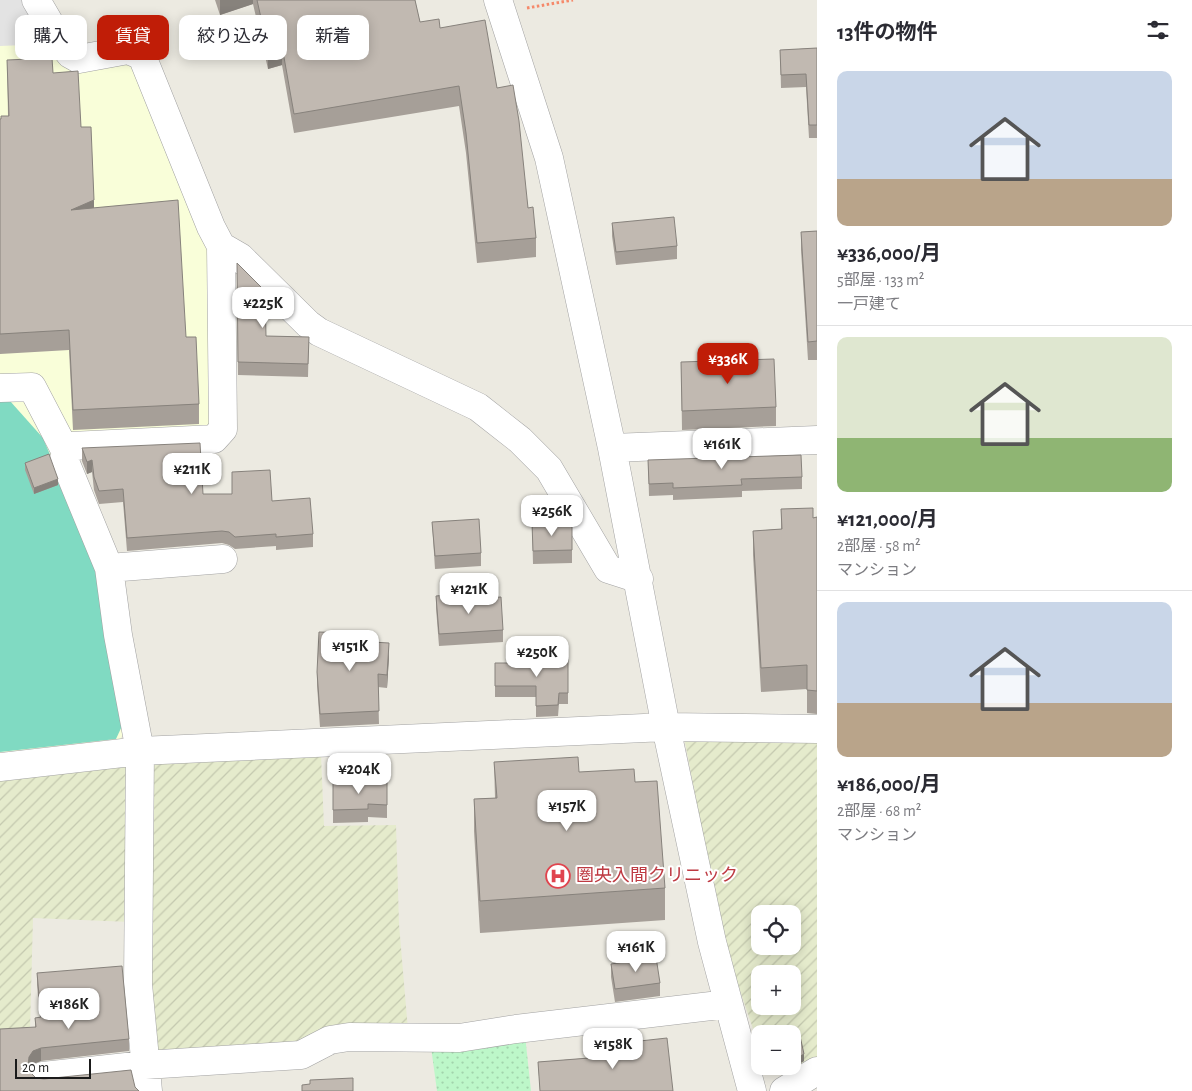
<!DOCTYPE html>
<html lang="ja">
<head>
<meta charset="utf-8">
<style>
  :root { --surface:#fff; --page:#f7f7f7; --text:#2b2b33; --muted:#7c7c81; --line:#e1e1e2; --accent:#c01d07 }
  body { margin:0; font-family:"Alegreya Sans","Noto Sans JP",sans-serif; background:var(--page); color:var(--text); height:100vh; display:flex; flex-direction:column; font-size:19px; white-space:nowrap }
  * { box-sizing:border-box; margin:0 }
  p { font-size:16px; color:var(--muted) }
  .icon { flex:none; width:28px; height:28px; fill:none; stroke:currentColor; stroke-width:2; stroke-linecap:round; stroke-linejoin:round }
  .map { position:relative; flex:1; overflow:hidden }
  .sheet { display:flex; flex-direction:column; background:var(--surface); width:375px }
  .sheet>* { flex:none }
  .banner { position:absolute; left:15px; top:15px; width:475px; height:45px; display:flex; gap:10px }
  .tools { position:absolute; left:751px; top:905px; display:grid; gap:10px }
  .tools a { display:grid; place-items:center; width:50px; height:50px; border-radius:10px; background:var(--surface); box-shadow:0 2px 12px #0003; font-size:25px }
  .scale { position:absolute; left:15px; bottom:12px; width:76px; box-sizing:border-box; padding-left:5px; border:2px solid #1b1b1b; border-top:0; font-size:14px; line-height:18px; white-space:nowrap; color:#1b1b1b; -webkit-text-stroke:4px #fff; paint-order:stroke }
  .price { position:absolute; translate:-50% -42px; padding:0 11px; border-radius:10px; background:#fff; color:#222; font-size:16px; line-height:32px; filter:drop-shadow(0 1px 2px #0008) }
  .price::after { content:''; position:absolute; left:50%; top:30px; width:15px; height:11px; margin-left:-8px; background:inherit; clip-path:polygon(0 0,100% 0,50% 100%) }
  .price.on { background:var(--accent); color:#fff }
  ul { padding:0; list-style:none }
  li { display:grid; align-content:center; gap:10px; height:265px; padding:0 20px }
  li+li { border-top:1px solid var(--line) }
  li span { display:grid; place-items:center; height:155px; border-radius:10px; color:#555 }
  li>.icon { margin-inline-start:auto }
  span .icon { width:90px; height:90px; fill:#fffc; stroke-width:1 }
  li b { font-size:21px }
  h2 { display:flex; justify-content:space-between; align-items:center; height:60px; padding:0 20px; font-size:21px }
  .pill { padding:0 18px; border-radius:10px; background:var(--surface); box-shadow:0 2px 12px #0003; font-size:18px; line-height:45px }
  .pill.on { background:var(--accent); color:#fff }
  main { display:flex; flex:1; min-height:0 }
  .map>svg:first-child { display:block }
</style>
</head>
<body>
<main>
<div class="map">
<svg width="817" height="1091" viewBox="0 0 817 1091">
  <defs>
    <pattern id="farmland-furrows" width="10" height="10" patternUnits="userSpaceOnUse" patternTransform="scale(1.25)"><rect width="10" height="10" fill="#e5ebcc"/><path d="M-1 1l2-2M0 10L10 0M9 11l2-2" fill="none" stroke="#c4c9af"/></pattern>
    <pattern id="park-dots" width="8" height="8" patternUnits="userSpaceOnUse" patternTransform="scale(1.25)"><rect width="8" height="8" fill="#bdf7c9"/><path d="M2 2h.1M6 6h.1" fill="none" stroke="#a2d3ac" stroke-width="1.8" stroke-linecap="round"/></pattern>
  </defs>
  <rect width="100%" height="100%" fill="#eceae1"/>
  <path fill="#f9fed9" d="M0,0H28L64,64L124,58L138,63L213,253L215,424L206,431L49,439L126,728L119,742L0,754Z"/>
  <path fill="url(#farmland-furrows)" fill-rule="evenodd" d="M817,735V1067L768,1072L766,1066H792V1034H760V1049L723,941L684,737ZM760,914H792V946H760ZM760,974H792V1006H760Z
    M321,755L324,826L396,825L399,924L408,1030L296,1050L160,1057L149,1048L147,770L155,762Z
    M122,764L135,772L131,922L33,918L30,1030L0,1035V778Z"/>
  <path fill="url(#park-dots)" d="M525,1035L531,1091H437L431,1047Z"/>
  <path fill="#80dac2" d="M10,401L43,438L95,562L122,726L116,739L0,752V402Z"/>
  <path fill="#e3e3e3" d="M0,0H23L48,44L0,46Z"/>
  <g fill="none" stroke-linecap="round" stroke-linejoin="round">
    <g stroke="#a2a2a2" stroke-width="29">
      <path id="minor" d="M36,0L60,41L70,54L79,59L128,50L142,56L211,227L221,246L223,429L214,439L71,446L64,459L109,568L118,635L140,751L138,984L148,1091
        M498,0L549,158L612,448L666,727L712,942L752,1091
        M221,246L240,257L308,324L319,332L478,407L520,440L549,469L608,569L639,579
        M0,388L32,387L67,454
        M612,448L817,440
        M109,568L223,559
        M0,767L140,751L666,727L817,729
        M43,1076L145,1065L301,1055L330,1040L349,1037L459,1038L516,1029L728,1004
        M784,1091L817,1071"/>
    </g>
    <path stroke="#f5896a" stroke-width="3" stroke-dasharray="2.5 2.5" stroke-linecap="butt" d="M527,8L573,0"/>
    <use href="#minor" stroke="#fff" stroke-width="28"/>
  </g>
  <path fill="#a69f98" d="M215,0H415L420,22L440,28L497,88L528,208L536,238V257L477,263L466,153L459,106L294,133L282,65L268,69L253,4L220,15Z
    M817,48V138H809L806,87L781,88L780,50Z
    M7,60L53,73L81,127L94,208L186,337L199,404V424L73,430L69,350L0,354V119L8,116Z
    M612,223L677,246V259L616,265L612,236Z
    M817,231V360H808L801,250V232Z
    M237,263L266,336L309,337L308,377L238,375Z
    M681,362L776,407V426L682,430Z
    M82,448L203,494L272,501L313,534V547L276,550V546L235,549L229,545L222,543L127,551L123,502L99,504L94,490L92,472L87,474L82,461Z
    M648,460L802,477V489L742,491V497L673,500V495L649,496Z
    M25,463L58,485L34,494L25,470Z
    M781,509L813,518L817,517V714L807,713V689L761,692L753,555V531L781,529Z
    M432,522L481,553V566L435,569Z
    M532,523L559,526H572V563L533,564Z
    M436,596L459,600L503,630V642L439,646L436,608Z
    M373,642L389,656L387,688L378,687L379,724L320,727L317,685V672Z
    M568,657V704H559L558,716L536,717V697H495V663H548Z
    M494,762L579,772L635,782L665,888V920L480,933L474,831V799L495,798Z
    M333,782H387V818L368,817V822L333,823Z
    M611,964L660,983V996L615,1002L611,977Z
    M37,973L129,1039V1051L41,1061L33,1064L29,1069L31,1073L36,1078L44,1079L135,1087L0,1091L35,1027V1018L40,1017L37,985Z
    M792,1037L804,1061L797,1065L792,1066Z
    M613,1044L673,1091H540L538,1062L613,1056Z
    M776,1066H789L777,1069Z"/>
  <path fill="#87827c" d="M220,0H253V4L220,15Z
    M282,46V65L268,69V49Z
    M94,200V221L71,210Z
    M92,460V472L87,474V462Z
    M58,479V485L34,494V488Z
    M389,643V656L387,688V675Z
    M41,1048V1061L33,1064L29,1069L28,1066L29,1057L33,1051Z
    M804,1054V1061L797,1065V1058Z"/>
  <path fill="#c1b9b1" stroke="#87827c" d="M257,0H415L420,22L439,19L440,28L485,20L497,88L513,85L519,121L528,208L533,207L536,238L477,243L466,133L459,86L294,114L282,46L268,49Z
    M817,48V125H809L806,74L781,75L780,50Z
    M52,58L53,73L78,71L81,127H91L94,200L71,210L178,200L186,337H196L199,404L73,410L69,330L0,334V119H1V116H9L7,60Z
    M674,217L677,246L616,252L612,223Z
    M817,231V341L808,342L801,232Z
    M237,263L265,291L266,336L309,337L308,364L238,362Z
    M774,359L776,407L682,411L681,362Z
    M200,443L203,494H232V472L270,470L272,501L310,498L313,534L276,537V534L235,537L229,532L222,531L127,538L123,489L99,491L94,477L92,460L87,462L82,448Z
    M49,454L58,479L34,488L25,463Z
    M801,455L802,477L741,479L742,485L673,488V483L649,484L648,460Z
    M813,508V518L817,517V691L807,690V665L761,668L753,531L782,529L781,509Z
    M479,519L481,553L435,556L432,522Z
    M559,522V526H572V550L533,551L532,523Z
    M459,594V600L501,597L503,630L439,634L436,596Z
    M319,632L373,634L372,642L389,643L387,675L378,674L379,711L320,714L317,672Z
    M548,657H568V693H559L558,705L536,706V686H495V663H548Z
    M578,757L579,772L634,769L635,782L657,781L665,888L480,901L474,799L497,798L494,762Z
    M333,782H387V805L368,804V809L333,810Z
    M656,957L660,983L615,989L611,964Z
    M122,966L129,1039L41,1048L33,1051L29,1057L28,1066L31,1073L36,1078L44,1079L131,1070L135,1087L139,1091H0V1029L36,1027L35,1018L41,1017L37,973Z
    M800,1036L804,1054L797,1058L792,1059V1037Z
    M667,1038L673,1091H540L538,1062L615,1056L613,1044Z
    M353,1078V1091H302V1085L310,1084V1080Z"/>
  <defs>
    <g id="hospital-ring" transform="scale(1.25)"><circle r="9.5" fill="#fff" stroke="#e0444e" stroke-width="1.5"/><path d="M-5-5h3v3.5h4V-5h3V5h-3V1.5h-4V5h-3Z" fill="#e0444e"/></g>
  </defs>
  <g fill-rule="evenodd">
    <use href="#hospital-ring" x="558" y="876"/>
  </g>
  <g text-anchor="middle" dominant-baseline="central" stroke-width="4" stroke-linejoin="round" paint-order="stroke">
    <g font-size="18" fill="#be3a42" stroke="#fff" text-anchor="start">
      <text x="576" y="876">圏央入間クリニック</text>
    </g>
  </g>
</svg>
<div class="tools">
<a><svg class="icon" aria-label="locate" viewBox="0 0 24 24"><circle cx="12" cy="12" r="6"/><path d="M12 2v4M12 18v4M2 12h4M18 12h4"/></svg></a>
<a>+</a>
<a>−</a>
</div>
<div class="scale">20 m</div>
<b class="price" style="left:263px;top:329px">¥225K</b>
<b class="price on" style="left:728px;top:385px">¥336K</b>
<b class="price" style="left:722px;top:470px">¥161K</b>
<b class="price" style="left:192px;top:495px">¥211K</b>
<b class="price" style="left:552px;top:537px">¥256K</b>
<b class="price" style="left:469px;top:615px">¥121K</b>
<b class="price" style="left:350px;top:672px">¥151K</b>
<b class="price" style="left:537px;top:678px">¥250K</b>
<b class="price" style="left:359px;top:795px">¥204K</b>
<b class="price" style="left:567px;top:832px">¥157K</b>
<b class="price" style="left:636px;top:973px">¥161K</b>
<b class="price" style="left:69px;top:1030px">¥186K</b>
<b class="price" style="left:613px;top:1070px">¥158K</b>
<div class="banner">
<a class="pill">購入</a>
<a class="pill on">賃貸</a>
<a class="pill">絞り込み</a>
<a class="pill">新着</a>
</div>
</div>
<section class="sheet">
<h2>13件の物件<svg class="icon" aria-label="filters" viewBox="0 0 24 24"><path d="M4 7h16M4 17h16"/><circle cx="9" cy="7" r="2"/><circle cx="15" cy="17" r="2"/></svg></h2>
<ul>
<li><span style="background:linear-gradient(#c9d6e8 70%,#b9a48a 0)"><svg class="icon" aria-label="home" viewBox="0 0 24 24"><path d="M3 11l9-7 9 7M6 9v11h12V9"/></svg></span><div><b>¥336,000/月</b><p>5部屋 · 133 m²</p><p>一戸建て</p></div></li>
<li><span style="background:linear-gradient(#dfe7d0 65%,#8fb573 0)"><svg class="icon" aria-label="home" viewBox="0 0 24 24"><path d="M3 11l9-7 9 7M6 9v11h12V9"/></svg></span><div><b>¥121,000/月</b><p>2部屋 · 58 m²</p><p>マンション</p></div></li>
<li><span style="background:linear-gradient(#c9d6e8 65%,#b9a48a 0)"><svg class="icon" aria-label="home" viewBox="0 0 24 24"><path d="M3 11l9-7 9 7M6 9v11h12V9"/></svg></span><div><b>¥186,000/月</b><p>2部屋 · 68 m²</p><p>マンション</p></div></li>
</ul>
</section>
</main>
</body>
</html>
